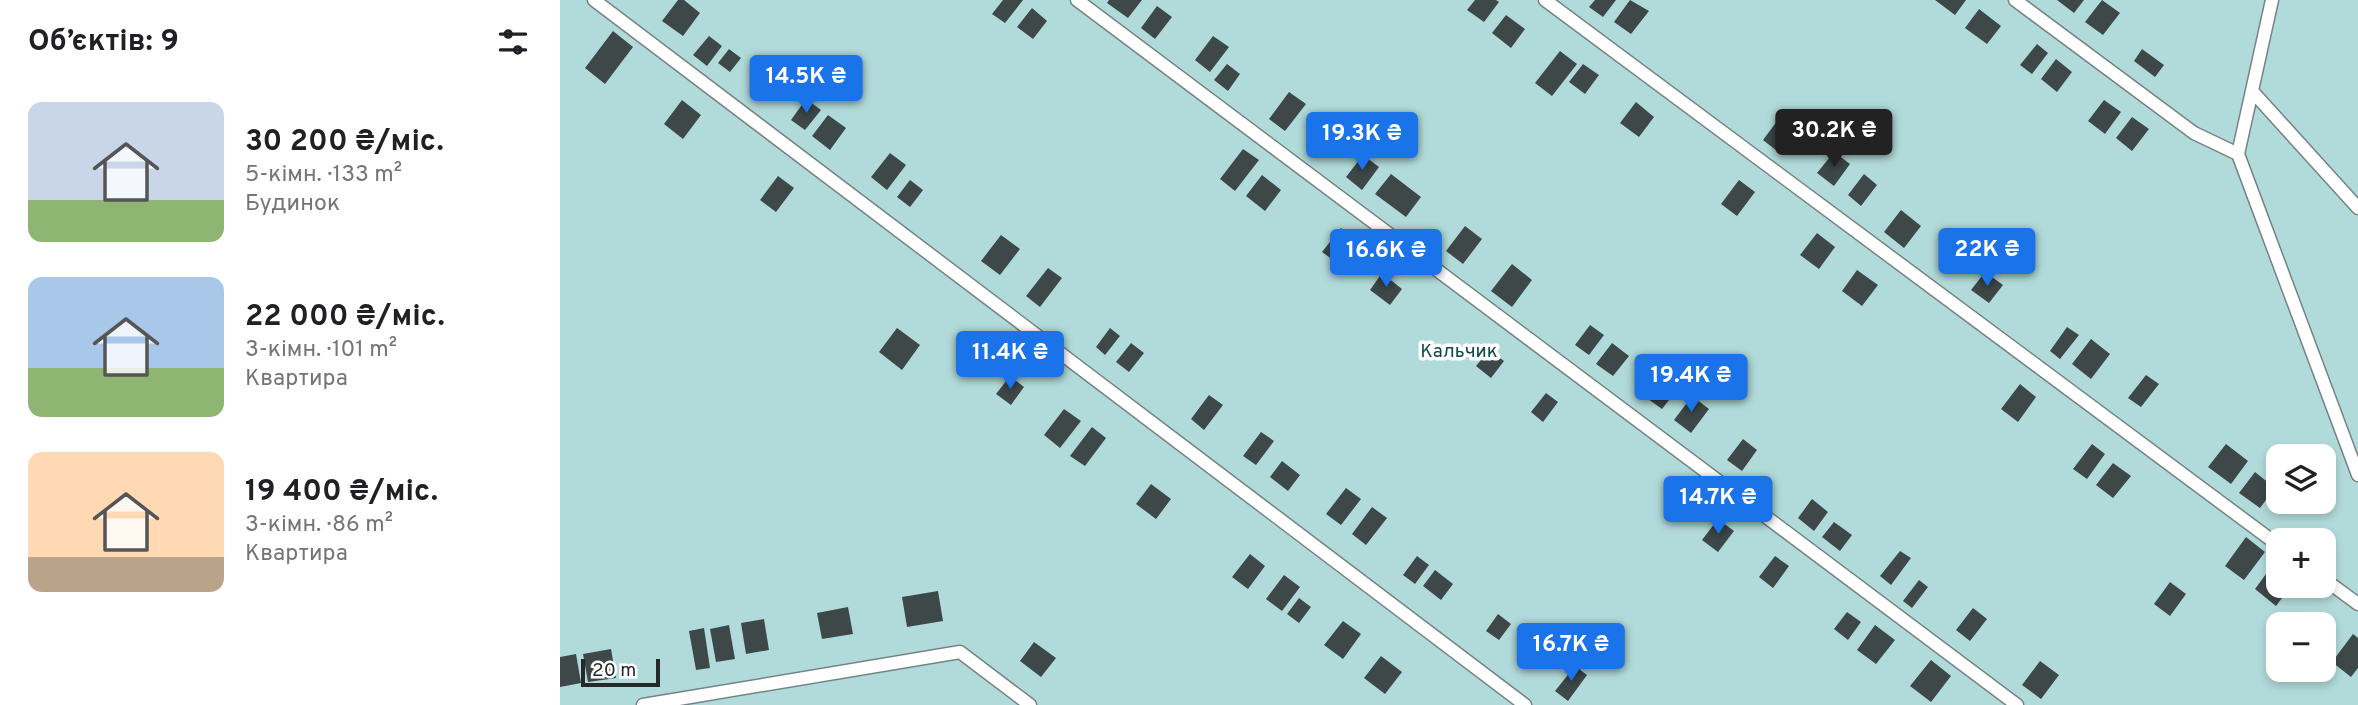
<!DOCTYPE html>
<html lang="uk">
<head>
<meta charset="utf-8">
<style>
  :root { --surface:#fff; --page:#f6f6f6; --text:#202124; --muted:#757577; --accent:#1a73e8 }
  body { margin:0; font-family:Overpass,sans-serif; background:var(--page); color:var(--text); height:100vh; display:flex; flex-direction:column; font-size:26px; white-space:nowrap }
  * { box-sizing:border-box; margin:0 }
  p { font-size:23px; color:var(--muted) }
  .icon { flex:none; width:38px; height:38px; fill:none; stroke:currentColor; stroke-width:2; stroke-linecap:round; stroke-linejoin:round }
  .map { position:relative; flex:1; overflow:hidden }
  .details { display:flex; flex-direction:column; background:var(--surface); width:560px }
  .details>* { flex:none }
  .fabs { position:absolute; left:1706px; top:444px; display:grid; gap:14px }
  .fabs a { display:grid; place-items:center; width:70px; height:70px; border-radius:14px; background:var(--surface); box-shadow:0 4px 10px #0003; font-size:35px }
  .scale { position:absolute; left:21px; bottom:18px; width:79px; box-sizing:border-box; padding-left:7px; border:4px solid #252929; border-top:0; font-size:19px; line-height:24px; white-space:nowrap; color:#252929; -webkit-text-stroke:5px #fff; paint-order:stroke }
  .price { position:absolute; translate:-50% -60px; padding:0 16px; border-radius:7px; background:var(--accent); color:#fff; font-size:23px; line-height:46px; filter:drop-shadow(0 2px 4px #0008) }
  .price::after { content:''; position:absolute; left:50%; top:42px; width:21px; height:16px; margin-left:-10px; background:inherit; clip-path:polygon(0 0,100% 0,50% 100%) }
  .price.selected { background:#222; color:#fff }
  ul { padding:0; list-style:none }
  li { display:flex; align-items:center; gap:21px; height:175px; padding:0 28px }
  li span { display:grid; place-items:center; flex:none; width:196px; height:140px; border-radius:14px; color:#555 }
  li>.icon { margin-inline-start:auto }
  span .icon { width:84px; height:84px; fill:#fffc; stroke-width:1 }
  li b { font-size:30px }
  h2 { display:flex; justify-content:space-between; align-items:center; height:84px; padding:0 28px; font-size:30px }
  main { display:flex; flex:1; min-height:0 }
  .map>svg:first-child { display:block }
</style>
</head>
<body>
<main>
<section class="details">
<h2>Об’єктів: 9<svg class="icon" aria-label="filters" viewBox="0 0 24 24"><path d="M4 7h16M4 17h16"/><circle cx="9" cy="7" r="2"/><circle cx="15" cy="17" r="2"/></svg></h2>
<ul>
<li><span style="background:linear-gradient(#c9d6e8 70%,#8fb573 0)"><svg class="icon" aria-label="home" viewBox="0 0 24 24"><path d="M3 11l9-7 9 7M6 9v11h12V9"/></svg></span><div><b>30 200 ₴/міс.</b><p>5-кімн. · 133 m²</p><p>Будинок</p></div></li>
<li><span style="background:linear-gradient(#a9c7e8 65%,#8fb573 0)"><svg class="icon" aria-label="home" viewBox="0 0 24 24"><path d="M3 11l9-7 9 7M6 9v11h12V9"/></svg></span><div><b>22 000 ₴/міс.</b><p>3-кімн. · 101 m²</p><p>Квартира</p></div></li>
<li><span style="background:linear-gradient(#ffd9b3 75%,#b9a48a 0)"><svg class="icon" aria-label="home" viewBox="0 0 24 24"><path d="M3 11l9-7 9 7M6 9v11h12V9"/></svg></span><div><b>19 400 ₴/міс.</b><p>3-кімн. · 86 m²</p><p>Квартира</p></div></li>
</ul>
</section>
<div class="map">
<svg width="1798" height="705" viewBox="0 0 1798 705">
  <rect width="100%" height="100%" fill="#e5f1f1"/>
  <path fill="#b1dbda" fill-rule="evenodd" d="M0,0H1798V705H0ZM1718,457H1764V502H1718ZM1718,541H1764V586H1718ZM1718,625H1764V670H1718Z"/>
  <path fill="#3e4848" d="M118,0H124L140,13L123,36L102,21Z
    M443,0H463L445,23L432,14Z
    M549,0H582L568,18L547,3Z
    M915,0H936L939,2L924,22L907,10Z
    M1035,0H1056L1043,17L1029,7Z
    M1070,0L1089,11L1071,34L1054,22Z
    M1375,0H1406L1395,15Z
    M1497,0H1524L1514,13Z
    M1542,0L1560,13L1543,35L1525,22Z
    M597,6L612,17L595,39L581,28Z
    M472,8L487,21L473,39L457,27Z
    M1419,9L1441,26L1427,44L1405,28Z
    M946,15L965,29L951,48L932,33Z
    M53,31L73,47L45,84L25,68Z
    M149,36L162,46L147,66L133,55Z
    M653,36L669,47L650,72L635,60Z
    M1477,44L1488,53L1472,74L1460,65Z
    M169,49L181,58L170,72L158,63Z
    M1582,49L1604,65L1595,77L1574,61Z
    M1000,51L1017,64L992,96L975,83Z
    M1496,59L1512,72L1497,92L1481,79Z
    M667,64L680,74L668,91L654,80Z
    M1023,64L1039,75L1025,94L1009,82Z
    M729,92L746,104L725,131L709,119Z
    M246,99L261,110L245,130L231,120Z
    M122,100L141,115L123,139L104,124Z
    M1544,100L1561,112L1545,134L1528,121Z
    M1076,102L1094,117L1079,137L1060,123Z
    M268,115L286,128L270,150L252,136Z
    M1221,116L1235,127L1217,151L1203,140Z
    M1572,117L1589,129L1572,151L1556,138Z
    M683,149L699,160L675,191L660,179Z
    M1274,152L1290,164L1274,186L1257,173Z
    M330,153L346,165L327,190L311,177Z
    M803,155L819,167L802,190L786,177Z
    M831,174L861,197L846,217L815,194Z
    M1304,174L1317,185L1301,206L1288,195Z
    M702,175L721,190L705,211L686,196Z
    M218,176L234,188L216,212L200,200Z
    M350,180L363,190L350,207L337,197Z
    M1179,180L1195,192L1177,216L1161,204Z
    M1341,210L1361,226L1344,248L1324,232Z
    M905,226L922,239L903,264L886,251Z
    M781,228L798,241L780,265L762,252Z
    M1257,233L1275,247L1259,269L1240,255Z
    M441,235L460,249L440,275L421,261Z
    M952,264L972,280L952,307L931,291Z
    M488,268L502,278L480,307L466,296Z
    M1297,270L1318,285L1302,306L1282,291Z
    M1425,272L1443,285L1429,303L1411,290Z
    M822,273L842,289L830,305L810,290Z
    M1030,325L1044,335L1029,355L1015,345Z
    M1507,327L1519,335L1500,359L1490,351Z
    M337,328L360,345L342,370L319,352Z
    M550,328L560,336L545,355L536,347Z
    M1531,339L1550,354L1531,379L1512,364Z
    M571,343L584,353L569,372L556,362Z
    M1052,343L1069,356L1053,376L1036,364Z
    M929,350L944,361L931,378L916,366Z
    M1586,375L1599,384L1581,407L1568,398Z
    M450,376L464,387L451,405L436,394Z
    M1106,376L1120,386L1102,409L1088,399Z
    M1460,384L1476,397L1458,422L1441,409Z
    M986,393L998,402L983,422L971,412Z
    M649,395L663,405L644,430L631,419Z
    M1132,396L1149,409L1131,433L1114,420Z
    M504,409L521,421L500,448L484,435Z
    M532,427L546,438L525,466L510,456Z
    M701,432L714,441L696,465L683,456Z
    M1183,439L1197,450L1182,471L1167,460Z
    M1532,444L1545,454L1527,479L1513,469Z
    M1666,444L1688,461L1671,484L1648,467Z
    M722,461L740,475L728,491L710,477Z
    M1553,463L1571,476L1553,498L1536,485Z
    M1695,472L1715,488L1700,508L1679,493Z
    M591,484L611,499L596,519L576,504Z
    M786,488L801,499L781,525L766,514Z
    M1252,499L1268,512L1254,531L1238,518Z
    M812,507L827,518L806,545L792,534Z
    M1158,519L1174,531L1158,552L1142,540Z
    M1274,522L1292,535L1280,551L1262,537Z
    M1686,537L1705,552L1684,580L1665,566Z
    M1340,551L1351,558L1331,585L1320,576Z
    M690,554L705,566L688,589L672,577Z
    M857,556L869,565L855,584L843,575Z
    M1215,556L1229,566L1213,588L1199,577Z
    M875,570L893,584L881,600L863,586Z
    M1709,570L1718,577V586H1731L1716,606L1695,589Z
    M724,575L740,587L722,611L706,599Z
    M1359,580L1368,587L1352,608L1343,601Z
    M1610,582L1626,594L1610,616L1594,604Z
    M378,591L383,621L347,627L342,597Z
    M739,598L751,607L739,623L727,614Z
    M288,607L293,634L262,639L257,613Z
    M1413,608L1427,619L1410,641L1396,630Z
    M1287,612L1301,622L1288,640L1274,629Z
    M938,614L951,624L939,640L926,631Z
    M1755,614L1776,630L1764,645V625H1747Z
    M204,619L209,650L186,654L181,623Z
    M783,621L801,634L783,659L764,645Z
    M169,625L175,659L156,662L150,629Z
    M1315,625L1335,640L1316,664L1297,650Z
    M144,628L150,668L136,670L129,631Z
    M1793,634L1798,638V668L1791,677L1772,662Z
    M474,642L496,658L481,677L460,661Z
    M51,649L56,678L28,682L23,654Z
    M16,654L21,683L0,687V657Z
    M821,656L842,672L825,694L804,678Z
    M1371,660L1391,676L1371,702L1350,686Z
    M1480,661L1499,675L1481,699L1462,685Z
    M1015,666L1027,675L1008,701L995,691Z"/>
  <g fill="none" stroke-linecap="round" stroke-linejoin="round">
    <g stroke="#778382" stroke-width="15">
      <path id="lane" d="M34,0L965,705
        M517,0L1457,705
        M985,0L1718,545
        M1455,0L1634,133L1678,154
        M1712,0L1678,154L1798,475
        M1692,91L1798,208
        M1764,579L1798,604
        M83,705L400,652L470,705"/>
    </g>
    <use href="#lane" stroke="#fff" stroke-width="12"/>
  </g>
  <g text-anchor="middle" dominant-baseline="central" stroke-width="7" stroke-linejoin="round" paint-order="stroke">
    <g font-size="19" fill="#0d4949" stroke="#fff">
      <text x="899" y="352">Кальчик</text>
    </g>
  </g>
</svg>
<div class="fabs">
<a><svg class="icon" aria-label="layers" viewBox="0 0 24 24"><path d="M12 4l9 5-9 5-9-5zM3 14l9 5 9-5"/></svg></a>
<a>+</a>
<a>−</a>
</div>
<div class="scale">20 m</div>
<b class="price" style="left:246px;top:115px">14.5K ₴</b>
<b class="price selected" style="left:1274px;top:169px">30.2K ₴</b>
<b class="price" style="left:802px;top:172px">19.3K ₴</b>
<b class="price" style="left:1427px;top:288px">22K ₴</b>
<b class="price" style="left:826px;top:289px">16.6K ₴</b>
<b class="price" style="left:450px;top:391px">11.4K ₴</b>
<b class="price" style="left:1131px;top:414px">19.4K ₴</b>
<b class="price" style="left:1158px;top:536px">14.7K ₴</b>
<b class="price" style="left:1011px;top:683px">16.7K ₴</b>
</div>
</main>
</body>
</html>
